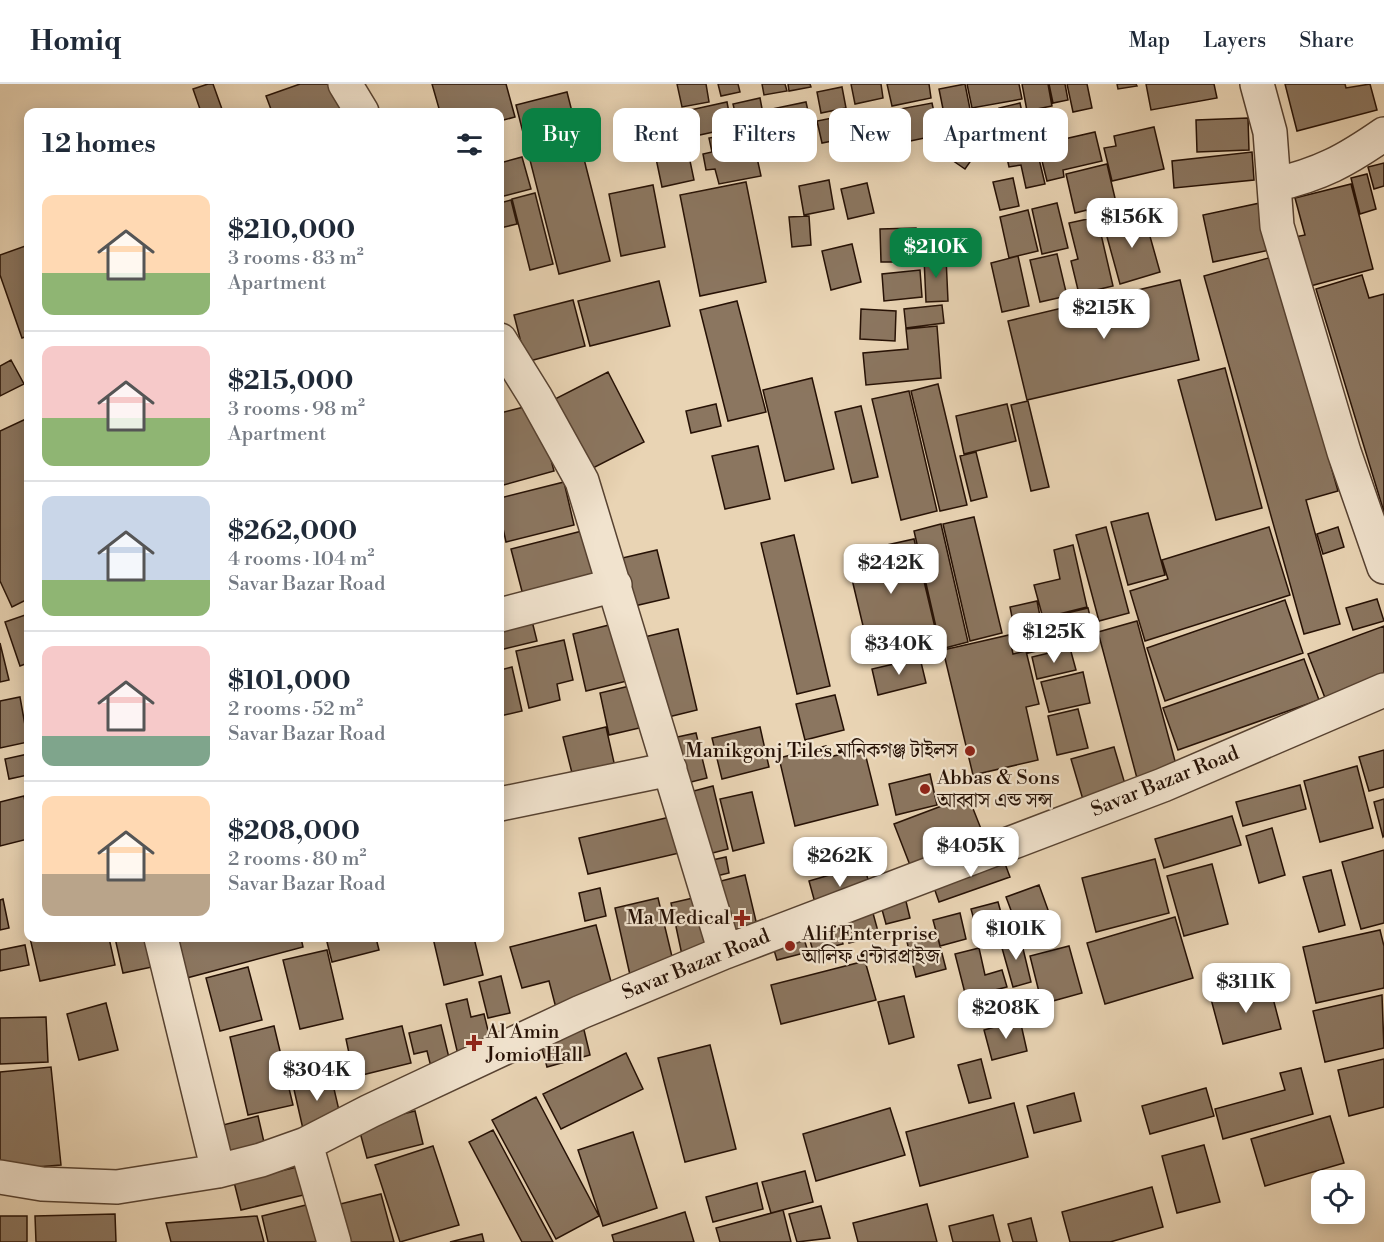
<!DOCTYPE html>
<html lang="en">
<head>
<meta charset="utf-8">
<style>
  :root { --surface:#fff; --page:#f6f6f7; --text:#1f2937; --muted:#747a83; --line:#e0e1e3; --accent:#0b8043 }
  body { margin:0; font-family:"Libre Bodoni","Noto Serif Bengali",serif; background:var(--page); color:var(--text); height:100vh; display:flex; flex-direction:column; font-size:22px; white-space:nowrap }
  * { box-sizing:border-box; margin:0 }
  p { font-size:20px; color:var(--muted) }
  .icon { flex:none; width:33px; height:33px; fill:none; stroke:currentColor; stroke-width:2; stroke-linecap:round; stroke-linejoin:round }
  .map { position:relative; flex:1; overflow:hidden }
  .panel { position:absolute; left:24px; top:24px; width:480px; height:834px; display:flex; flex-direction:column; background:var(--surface); border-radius:12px; box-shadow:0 3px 15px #0003 }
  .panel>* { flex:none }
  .guide { position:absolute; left:522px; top:24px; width:570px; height:54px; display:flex; gap:12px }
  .buttons { position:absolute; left:1311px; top:1086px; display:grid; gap:12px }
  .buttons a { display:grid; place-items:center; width:54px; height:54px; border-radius:12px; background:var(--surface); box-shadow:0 3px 15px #0003; font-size:30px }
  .price { position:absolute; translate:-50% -51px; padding:0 14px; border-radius:12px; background:#fff; color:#222; font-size:20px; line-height:39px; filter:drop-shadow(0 2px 3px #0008) }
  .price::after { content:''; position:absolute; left:50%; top:36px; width:18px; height:14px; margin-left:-9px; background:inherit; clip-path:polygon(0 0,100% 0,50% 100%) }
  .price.on { background:var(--accent); color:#fff }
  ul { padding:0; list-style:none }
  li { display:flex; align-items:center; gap:18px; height:150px; padding:0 18px }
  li+li { border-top:2px solid var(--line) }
  li span { display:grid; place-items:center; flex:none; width:168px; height:120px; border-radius:12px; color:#555 }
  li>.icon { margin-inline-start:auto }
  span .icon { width:72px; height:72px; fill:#fffc; stroke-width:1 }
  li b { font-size:26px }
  h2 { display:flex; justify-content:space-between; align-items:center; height:72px; padding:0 18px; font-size:26px }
  .chip { padding:0 21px; border-radius:12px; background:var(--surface); box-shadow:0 3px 15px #0003; font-size:21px; line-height:54px }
  .chip.on { background:var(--accent); color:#fff }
  header { display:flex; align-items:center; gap:36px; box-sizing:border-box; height:84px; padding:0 30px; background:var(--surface); border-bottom:2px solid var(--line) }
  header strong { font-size:28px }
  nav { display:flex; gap:33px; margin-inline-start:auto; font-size:21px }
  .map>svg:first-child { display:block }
</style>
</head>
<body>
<header>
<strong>Homiq</strong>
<nav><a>Map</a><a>Layers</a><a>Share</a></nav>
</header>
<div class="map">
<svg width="1384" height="1158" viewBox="0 0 1384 1158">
  <rect width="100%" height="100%" fill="#e9d4b4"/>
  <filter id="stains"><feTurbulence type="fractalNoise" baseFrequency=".00333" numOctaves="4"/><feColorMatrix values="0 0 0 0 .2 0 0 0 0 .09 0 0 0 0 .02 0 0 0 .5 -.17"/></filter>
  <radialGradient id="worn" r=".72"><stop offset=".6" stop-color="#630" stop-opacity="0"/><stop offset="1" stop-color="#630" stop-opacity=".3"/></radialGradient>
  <path fill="#8b7660" stroke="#261105" stroke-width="1.5" d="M208,0H213L223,28H201L193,5Z
    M300,0H337L347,28H272L266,12Z
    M432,0H506L515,33L500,37V28H440Z
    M677,0H706L709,18L682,23Z
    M718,0H738L740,8L721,12Z
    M762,0H785L787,7L764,11Z
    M788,0H810L811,3L789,7Z
    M851,0H881L883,14L855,20Z
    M887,0H929L931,14L892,22Z
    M965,0L972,35L946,40L939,5Z
    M967,0H1019L1022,15L972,24Z
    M1022,0H1048L1052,22L1027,27Z
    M1049,0H1065L1068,16L1053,19Z
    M1067,0H1087L1092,24L1073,28Z
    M1117,0H1136L1137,2L1118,5Z
    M1146,0H1214L1217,14L1151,26Z
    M1285,0H1345L1346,4L1370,0L1377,26L1297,47Z
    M842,3L846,24L821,29L817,8Z
    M567,8L610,177L559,190L516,21Z
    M760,14L764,35L738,41L733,20Z
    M727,18L732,44L695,52L690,26Z
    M806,18L812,45L773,53L767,26Z
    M932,19L939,51L891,61L884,28Z
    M1020,19L1023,33L1002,37L999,24Z
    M863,28L867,50L822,59L817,37Z
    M1062,30L1066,50L1041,54L1038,34Z
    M681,34L694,96L662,103L649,41Z
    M1248,34L1249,66L1197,68L1196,36Z
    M1154,43L1164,85L1112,97L1104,64L1116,62L1114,52Z
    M751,46L761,92L719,100L715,85L706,86L703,70L712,68L709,54Z
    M1095,48L1102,77L1063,86L1064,93L1047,97L1038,61Z
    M951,50L977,68L965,85L939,67Z
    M1035,58L1045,100L1026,104L1021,81L1009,83L1005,65Z
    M1252,68L1254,96L1174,104L1172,77Z
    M522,73L531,105L500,113V79Z
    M1384,79V102L1374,105L1368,83Z
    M1107,80L1118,127L1089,134L1087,126L1075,129L1066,90Z
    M1367,90L1376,125L1360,130L1351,94Z
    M1013,94L1019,122L1000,126L993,98Z
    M829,96L834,125L804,131L799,102Z
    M746,98L766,198L700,212L680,111Z
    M867,99L874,129L848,135L841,105Z
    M1351,100L1373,185L1303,204L1290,154L1305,151L1295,114Z
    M653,101L665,163L621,172L609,110Z
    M535,109L553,180L530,186L512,115Z
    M511,116L517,140L500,144V119Z
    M1057,119L1068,164L1042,170L1032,125Z
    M1260,119L1270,166L1213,178L1203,131Z
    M1028,126L1038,167L1009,174L1000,133Z
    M1144,131L1160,188L1120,200L1104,142Z
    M809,132L811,161L792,163L789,133Z
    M1097,133L1113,202L1079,210L1071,177L1078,175L1069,139Z
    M916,144L917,178H881L880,145Z
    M852,160L861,198L831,206L822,167Z
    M28,161V252L22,254L0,191V171Z
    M1057,170L1067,212L1040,218L1030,176Z
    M1018,172L1029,222L1002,228L991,179Z
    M946,173L948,217L926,218L924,174Z
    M1272,173L1338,407L1306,416L1340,540L1304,550L1204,192Z
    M920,186L922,213L884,217L882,190Z
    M1362,191L1369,214L1384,210V428L1316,205Z
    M1180,196L1199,276L1027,316L1008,237Z
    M659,197L670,242L590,262L578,217Z
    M573,216L585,262L526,278L514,231Z
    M737,217L766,328L728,337L700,226Z
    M942,221L944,239L906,244L904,225Z
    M861,225L896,227L895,257L860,255Z
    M937,242L941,294L866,301L863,269L908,265L906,245Z
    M11,276L24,300L0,312V282Z
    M1225,284L1262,424L1216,436L1178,296Z
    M608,288L644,358L591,385L555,315Z
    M812,294L834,385L785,397L763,306Z
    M938,300L967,421L940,427L911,307Z
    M909,307L937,427L901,436L872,315Z
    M1028,317L1049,403L1031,407L1011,321Z
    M536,320L554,387L500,402V329Z
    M716,320L721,342L691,349L686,327Z
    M1007,320L1016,357L964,370L956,332Z
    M861,322L878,393L852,399L835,328Z
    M28,334V515L12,523L0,497V347Z
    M758,362L770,415L725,425L712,372Z
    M976,368L987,413L971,417L960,372Z
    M564,398L574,441L506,458L500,431V414Z
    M1148,429L1165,491L1128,501L1111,438Z
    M974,433L1002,549L970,557L943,440Z
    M941,440L968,558L941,565L914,447Z
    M1106,443L1129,529L1099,537L1076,451Z
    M1269,443L1290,511L1145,557L1130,507L1168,495L1162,476Z
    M1338,443L1344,463L1323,470L1317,450Z
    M586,446L599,495L524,515L511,465Z
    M794,451L830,602L797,610L761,459Z
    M914,455L937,552L869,567L846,470Z
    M1073,461L1087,523L1043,534L1034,501L1060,495L1054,466Z
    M657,466L669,514L630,523L618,475Z
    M1377,515L1384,537L1353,546L1346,524Z
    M1285,516L1303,569L1165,617L1147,564Z
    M1037,517L1040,532L1013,538L1010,523Z
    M1088,524L1095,553L1028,569L1021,540Z
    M28,530V579L20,582L5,538Z
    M531,533L537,557L500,566V540Z
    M1137,537L1178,688L1138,698L1098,548Z
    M613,540L627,597L586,607L573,550Z
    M1384,542V598L1327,619L1308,570Z
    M678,545L697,626L660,635L640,554Z
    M1009,551L1013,570L1026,567L1039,620L1026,623L1038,676L973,691L943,566Z
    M564,556L573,596L557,600L560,616L529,624L516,567Z
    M0,559L9,596L0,598Z
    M1070,564L1076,586L1037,595L1032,573Z
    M920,574L926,599L878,611L872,585Z
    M1304,575L1319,616L1178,666L1163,624Z
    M512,583L522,627L500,632V586Z
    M1083,588L1090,619L1049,628L1041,598Z
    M638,600L648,642L609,651L600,609Z
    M835,611L844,646L805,656L796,620Z
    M20,613L28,658L0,664V617Z
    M1078,625L1088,664L1057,671L1048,632Z
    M606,643L615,683L573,693L563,653Z
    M760,643L769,683L722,695L712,654Z
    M696,649L707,694L679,701L668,655Z
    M826,662L829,673L864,665L878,721L795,742L779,674Z
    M1114,663L1127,707L1084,719L1071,675Z
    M1384,666V703L1369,707L1359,673Z
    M28,670V691L9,695L5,675Z
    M1357,682L1373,744L1320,758L1304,697Z
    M930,690L937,721L896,731L889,700Z
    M1300,701L1306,725L1243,742L1236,718Z
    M713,702L728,765L701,772L686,709Z
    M752,708L764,759L733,767L720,715Z
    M24,712L28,734V755L0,762V718Z
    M968,712L989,765L915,794L894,740Z
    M1384,715V752L1383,753L1374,718Z
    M679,731L688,767L588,790L579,754Z
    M1232,732L1241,761L1164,784L1155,755Z
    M1272,744L1285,791L1259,799L1246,752Z
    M1384,766V839L1361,845L1342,778Z
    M1001,769L1010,793L939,818L931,795Z
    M726,773L729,789L708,794L703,778Z
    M1155,775L1169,829L1096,848L1082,794Z
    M1212,780L1228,840L1184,852L1167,792Z
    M864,781L872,810L817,826L809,797Z
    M1331,786L1345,841L1319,848L1303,793Z
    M745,791L759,850L731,857L717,798Z
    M1039,801L1056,848L1024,861L1006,813Z
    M600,804L606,832L585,837L579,809Z
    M903,805L910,834L886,840L878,811Z
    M702,812L713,864L682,871L671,819Z
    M658,814L674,881L630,891L615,824Z
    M3,815L9,844L0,846V816Z
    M998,818L1007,850L980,857L971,825Z
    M871,822L879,851L849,859L842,829Z
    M28,827V846L25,828Z
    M960,829L966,855L940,862L933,836Z
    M1175,833L1193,894L1105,920L1087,859Z
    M838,838L843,860L813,867L807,846Z
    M596,841L614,909L556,924L549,897L522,904L510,863Z
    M1380,846L1384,862V904L1316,919L1303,863Z
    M802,848L808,868L777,876L771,856Z
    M937,850L946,885L916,893L907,858Z
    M1020,852L1031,898L1013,903L1000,857Z
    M30,854H109L115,881L40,897Z
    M115,854H151L157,882L123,889Z
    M172,854H301L303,863L183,895Z
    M326,854H376L379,866L332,878Z
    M433,854H474L483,891L444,901Z
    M25,861L29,881L0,887V866Z
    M1069,862L1082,909L1042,920L1030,872Z
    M979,864L985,891L1002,886L1007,903L966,913L955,870Z
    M327,866L343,935L300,945L283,876Z
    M865,877L876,916L781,940L771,901Z
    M248,883L262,936L220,947L206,894Z
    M501,892L510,929L488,934L479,898Z
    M1269,899L1281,945L1223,960L1211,915Z
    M1015,906L1020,927L984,937L978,915Z
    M1382,911L1384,964L1325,978L1313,927Z
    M904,912L914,953L889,960L878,918Z
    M467,915L471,933L484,930L493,967L459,975L446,920Z
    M106,919L118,966L79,976L67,930Z
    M46,933L48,978L0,980V934Z
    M1020,936L1027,967L992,976L984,946Z
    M441,941L451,982L432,987L427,967L414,970L409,949Z
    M274,942L293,1021L248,1031L230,953Z
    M402,942L411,979L354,993L346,955Z
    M584,946L590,971L547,983L540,957Z
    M710,961L736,1065L685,1078L658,974Z
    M626,969L643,1005L561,1045L543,1010Z
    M981,975L991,1014L969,1019L958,981Z
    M1384,975V1023L1349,1032L1338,986Z
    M51,983L61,1081L0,1086V988Z
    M1301,984L1313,1030L1223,1055L1215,1025L1285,1006L1280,989Z
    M331,992L341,1035L303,1045L293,1001Z
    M1206,1004L1214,1032L1150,1050L1142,1022Z
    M1074,1009L1081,1037L1034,1049L1027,1022Z
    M536,1013L599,1132L556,1155L492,1036Z
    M1014,1019L1028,1073L920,1102L906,1048Z
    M890,1024L905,1071L816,1097L803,1050Z
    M415,1027L423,1060L367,1074L358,1041Z
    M258,1032L266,1067L231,1076L223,1041Z
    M1330,1032L1344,1079L1265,1102L1251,1055Z
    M493,1046L553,1158H522L469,1058Z
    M633,1048L657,1124L603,1142L578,1066Z
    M1204,1061L1220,1118L1177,1129L1162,1072Z
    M433,1062L459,1141L400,1158L375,1081Z
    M310,1080L316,1108L241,1126L234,1098Z
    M805,1087L813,1118L771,1129L762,1098Z
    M757,1099L763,1125L713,1138L706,1113Z
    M1152,1103L1163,1143L1110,1158H1070L1062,1128Z
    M381,1110L394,1158H337L328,1123Z
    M322,1117L332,1158H268L262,1132Z
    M927,1120L937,1158H858L853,1139Z
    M821,1122L830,1154L797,1158L789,1130Z
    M783,1126L791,1158H720L716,1144Z
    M685,1128L694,1158H614L612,1151Z
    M115,1130L116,1158H36L35,1132Z
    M993,1131L1000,1158H953L949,1142Z
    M0,1132H27V1158H0Z
    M257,1132L264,1158H171L166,1139Z
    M1031,1134L1037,1158H1013L1008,1140Z
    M482,1150L484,1158H450Z"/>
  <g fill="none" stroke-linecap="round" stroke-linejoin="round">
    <g stroke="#574231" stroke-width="36">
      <path id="minor" d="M345,0L362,28
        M1257,0L1270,48L1277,142L1344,368L1384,483
        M1274,101C1321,90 1345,77 1384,50
        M500,256L536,314L582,397L725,868
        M500,531L615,501
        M500,720L670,685
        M161,854L218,1087
        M306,1060L334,1158
        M0,1093L42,1100L117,1103L218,1087L261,1076L306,1060L370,1027L581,928L725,868L1163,701L1384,606"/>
    </g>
    <use href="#minor" stroke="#f1e3ce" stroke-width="33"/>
  </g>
  <g fill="#8f2418" stroke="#f1e3ce" stroke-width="2">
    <circle cx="970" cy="667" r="6"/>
    <circle cx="925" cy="705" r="6"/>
    <path d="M739 825h6v6h6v6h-6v6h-6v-6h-6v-6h6z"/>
    <circle cx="790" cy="862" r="6"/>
    <path d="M471 950h6v6h6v6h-6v6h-6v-6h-6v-6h6z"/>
  </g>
  <g text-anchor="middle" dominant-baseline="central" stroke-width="4.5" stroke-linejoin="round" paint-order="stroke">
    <g font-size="20" fill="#261105" stroke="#f1e3ce" text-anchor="start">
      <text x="958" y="667" text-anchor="end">Manikgonj Tiles মানিকগঞ্জ টাইলস</text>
      <text x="937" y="694">Abbas &amp; Sons<tspan x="937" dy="23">আব্বাস এন্ড সন্স</tspan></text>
      <text x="730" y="834" text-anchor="end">Ma Medical</text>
      <text x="802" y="850">Alif Enterprise<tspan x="802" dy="23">আলিফ এন্টারপ্রাইজ</tspan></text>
      <text x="486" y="948">Al Amin<tspan x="486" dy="23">Jomio Hall</tspan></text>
    </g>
    <g font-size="20" fill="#261105" stroke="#f1e3ce">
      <text transform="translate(1165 698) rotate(-22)">Savar Bazar Road</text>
      <text transform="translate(696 881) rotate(-22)">Savar Bazar Road</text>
    </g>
  </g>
  <rect width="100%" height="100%" filter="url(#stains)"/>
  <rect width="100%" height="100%" fill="url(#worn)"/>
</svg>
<div class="buttons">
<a><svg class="icon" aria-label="locate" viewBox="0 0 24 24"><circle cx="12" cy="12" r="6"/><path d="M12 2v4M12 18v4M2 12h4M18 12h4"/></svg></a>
</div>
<b class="price" style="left:1132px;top:165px">$156K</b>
<b class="price on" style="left:936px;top:195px">$210K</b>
<b class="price" style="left:1104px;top:256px">$215K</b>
<b class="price" style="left:891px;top:511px">$242K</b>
<b class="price" style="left:1054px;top:580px">$125K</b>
<b class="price" style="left:899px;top:592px">$340K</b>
<b class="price" style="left:971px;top:794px">$405K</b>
<b class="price" style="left:840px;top:804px">$262K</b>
<b class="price" style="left:1016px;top:877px">$101K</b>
<b class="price" style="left:1246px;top:930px">$311K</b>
<b class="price" style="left:1006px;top:956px">$208K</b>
<b class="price" style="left:317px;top:1018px">$304K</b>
<div class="guide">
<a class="chip on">Buy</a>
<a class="chip">Rent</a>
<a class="chip">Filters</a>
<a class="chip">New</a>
<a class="chip">Apartment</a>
</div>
<section class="panel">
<h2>12 homes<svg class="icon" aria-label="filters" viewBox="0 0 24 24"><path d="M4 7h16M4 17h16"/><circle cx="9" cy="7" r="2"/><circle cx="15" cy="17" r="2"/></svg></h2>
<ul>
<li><span style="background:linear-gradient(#ffd9b3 65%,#8fb573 0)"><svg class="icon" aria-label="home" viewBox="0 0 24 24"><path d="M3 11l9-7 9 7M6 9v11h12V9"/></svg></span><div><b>$210,000</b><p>3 rooms · 83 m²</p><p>Apartment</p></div></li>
<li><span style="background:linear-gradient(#f6c9c9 60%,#8fb573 0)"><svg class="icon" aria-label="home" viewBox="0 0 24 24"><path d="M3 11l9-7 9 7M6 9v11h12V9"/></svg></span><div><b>$215,000</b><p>3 rooms · 98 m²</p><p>Apartment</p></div></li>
<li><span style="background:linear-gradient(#c9d6e8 70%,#8fb573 0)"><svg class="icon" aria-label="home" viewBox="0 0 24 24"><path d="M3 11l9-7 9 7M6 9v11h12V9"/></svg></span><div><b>$262,000</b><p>4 rooms · 104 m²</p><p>Savar Bazar Road</p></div></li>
<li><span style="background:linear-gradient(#f6c9c9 75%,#7fa58c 0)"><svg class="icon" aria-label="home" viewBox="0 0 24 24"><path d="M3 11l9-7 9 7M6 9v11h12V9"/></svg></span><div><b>$101,000</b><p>2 rooms · 52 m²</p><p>Savar Bazar Road</p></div></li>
<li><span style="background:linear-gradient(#ffd9b3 65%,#b9a48a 0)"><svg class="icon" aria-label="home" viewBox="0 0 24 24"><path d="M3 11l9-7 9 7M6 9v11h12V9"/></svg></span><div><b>$208,000</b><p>2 rooms · 80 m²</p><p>Savar Bazar Road</p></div></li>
</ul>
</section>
</div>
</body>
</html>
